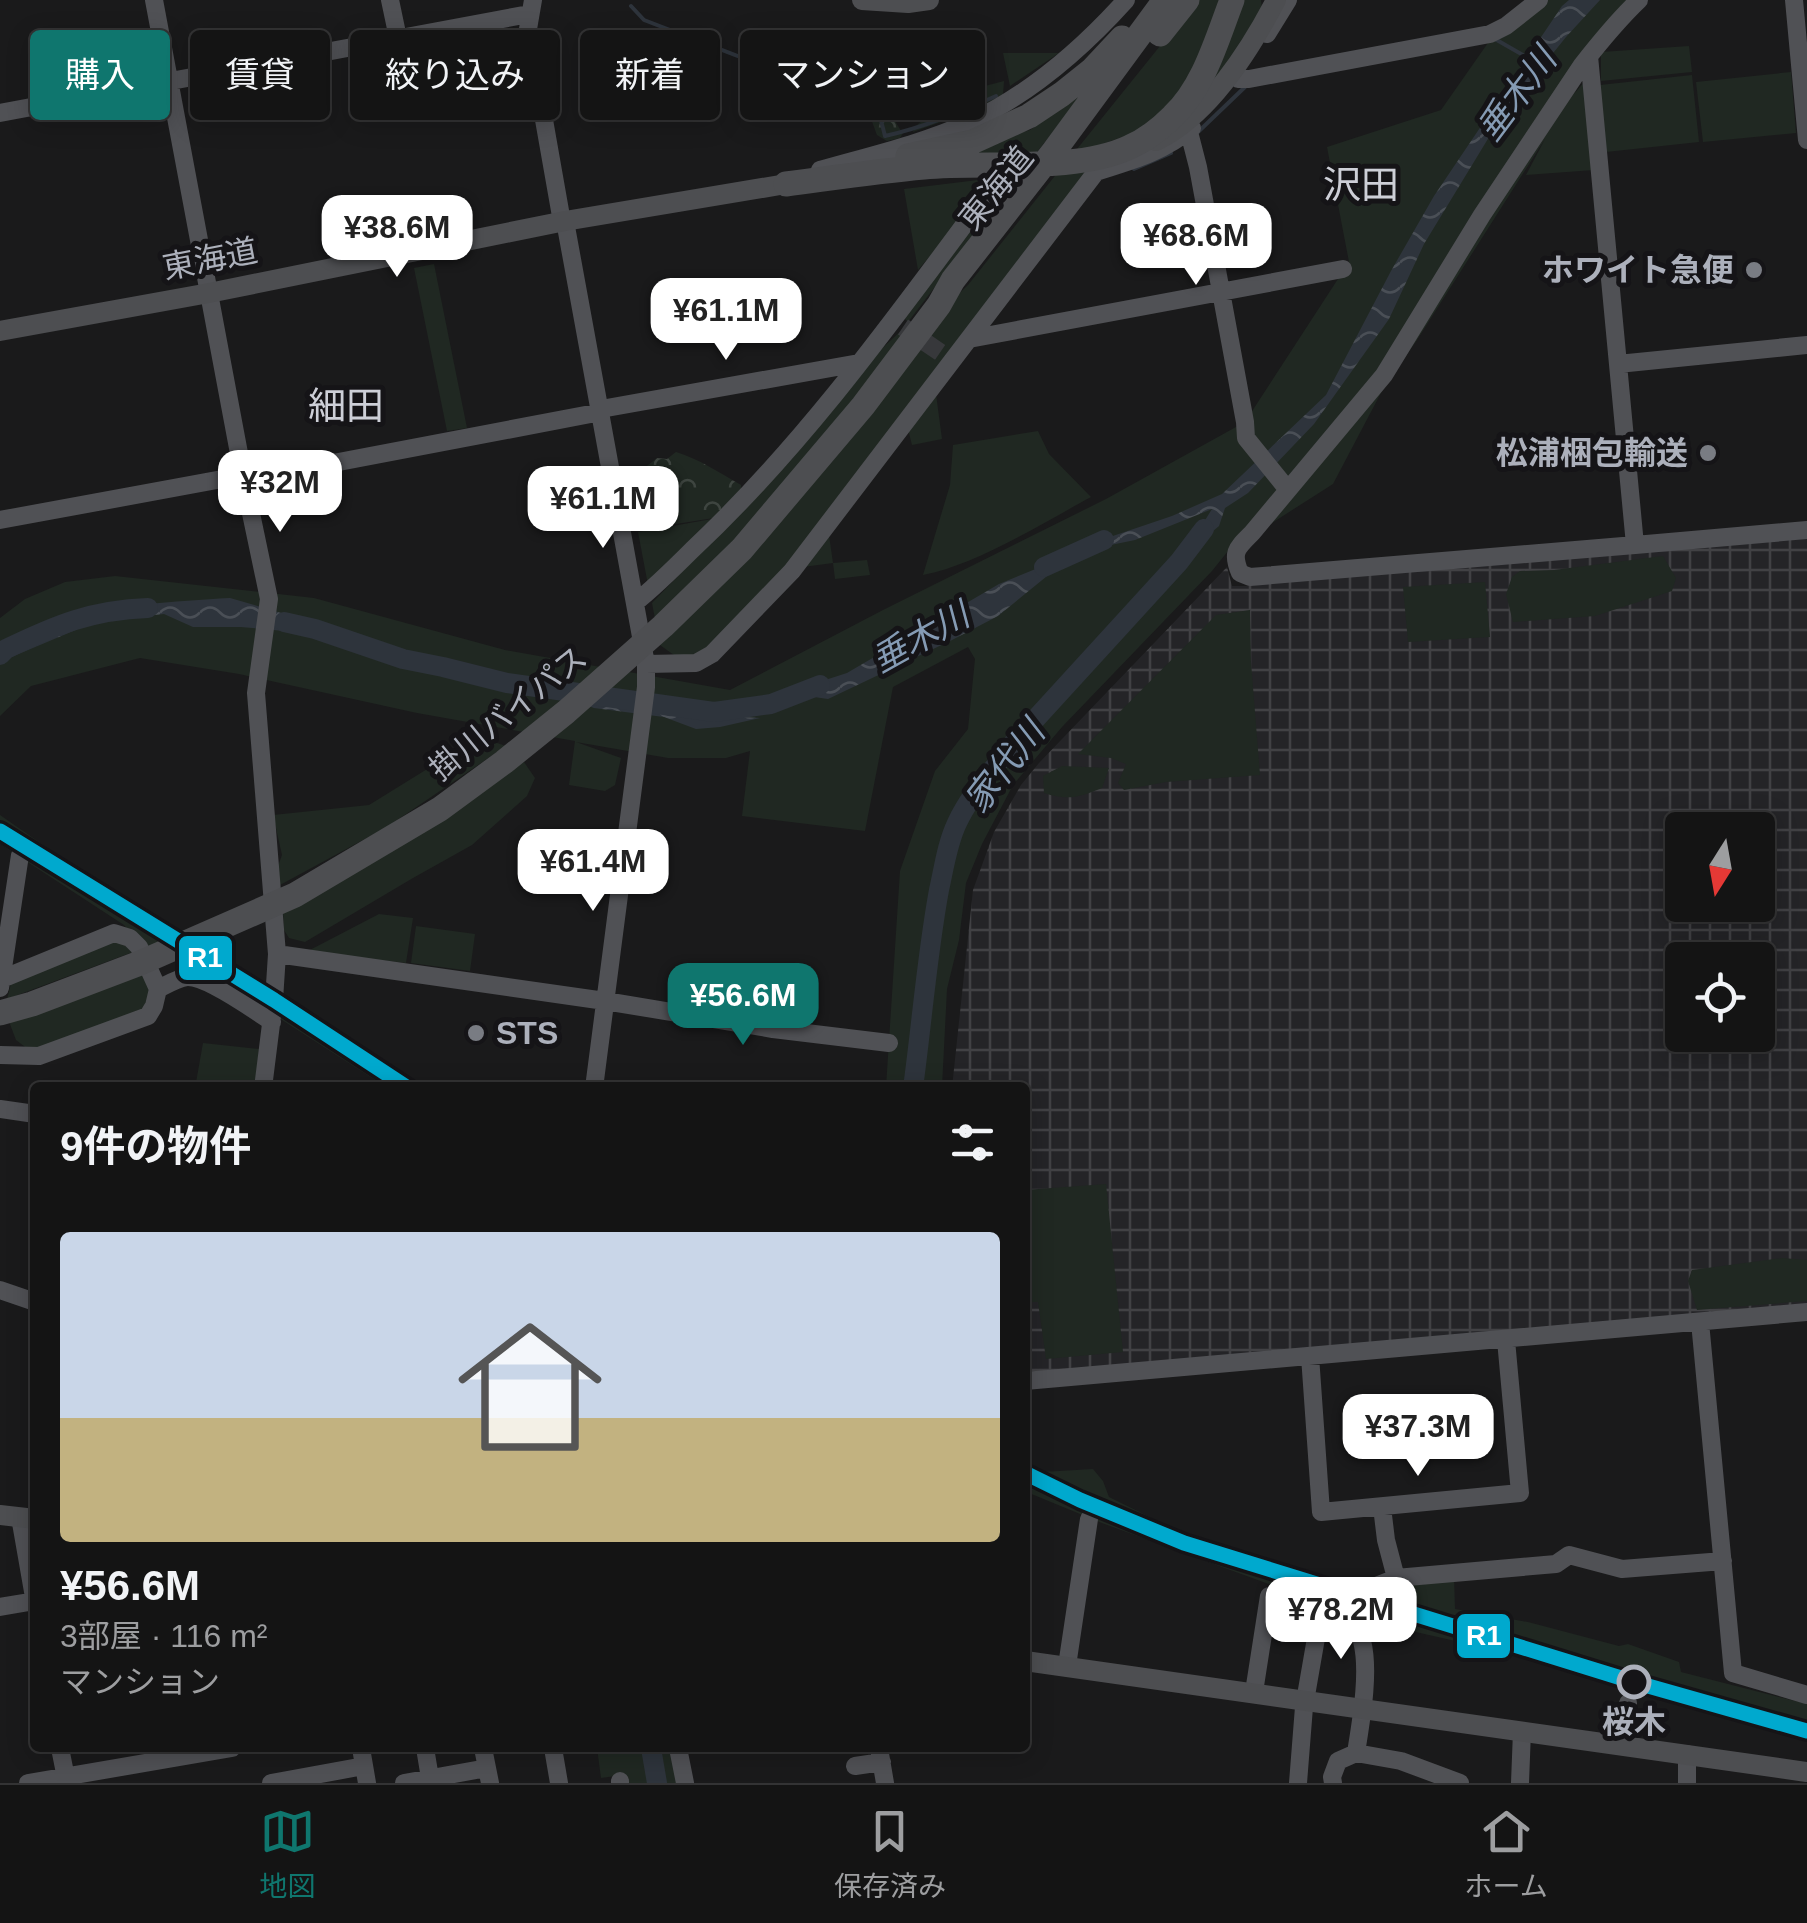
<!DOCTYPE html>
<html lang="ja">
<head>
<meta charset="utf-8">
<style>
  :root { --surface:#141414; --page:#212122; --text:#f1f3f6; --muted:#9d9ea0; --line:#333334; --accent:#0f766e }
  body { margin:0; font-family:Arial,"Noto Sans JP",sans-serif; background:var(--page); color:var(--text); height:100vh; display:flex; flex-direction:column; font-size:38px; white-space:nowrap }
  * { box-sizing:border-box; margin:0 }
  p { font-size:32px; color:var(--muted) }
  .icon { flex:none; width:55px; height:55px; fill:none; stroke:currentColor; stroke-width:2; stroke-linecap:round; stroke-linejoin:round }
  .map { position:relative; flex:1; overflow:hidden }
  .panel { position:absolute; left:30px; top:1082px; width:1000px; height:670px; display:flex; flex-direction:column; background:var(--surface); border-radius:10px; box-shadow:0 5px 25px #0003,0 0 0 2px var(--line) }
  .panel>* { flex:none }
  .top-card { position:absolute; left:30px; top:30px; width:1000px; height:90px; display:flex; gap:20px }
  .needle { width:65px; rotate:191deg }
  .tools { position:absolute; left:1665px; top:812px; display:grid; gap:20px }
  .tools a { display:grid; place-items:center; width:110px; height:110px; border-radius:10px; background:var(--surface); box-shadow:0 5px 25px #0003,0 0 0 2px var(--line); font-size:50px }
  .price { position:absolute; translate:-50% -85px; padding:0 22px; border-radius:20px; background:#fff; color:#222; font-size:32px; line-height:65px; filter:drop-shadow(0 2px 5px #0008) }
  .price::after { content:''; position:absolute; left:50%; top:60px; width:30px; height:22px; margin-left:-15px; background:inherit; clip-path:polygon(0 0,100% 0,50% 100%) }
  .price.current { background:var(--accent); color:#fff }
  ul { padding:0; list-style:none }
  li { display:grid; align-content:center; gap:20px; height:530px; padding:0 30px }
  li+li { border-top:2px solid var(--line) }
  li span { display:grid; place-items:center; height:310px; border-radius:10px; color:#555 }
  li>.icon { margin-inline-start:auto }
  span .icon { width:180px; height:180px; fill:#fffc; stroke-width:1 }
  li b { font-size:42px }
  h2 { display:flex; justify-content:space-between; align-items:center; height:120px; padding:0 30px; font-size:42px }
  .pill { padding:0 35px; border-radius:10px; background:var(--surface); box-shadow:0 5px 25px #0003,0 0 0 2px var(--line); font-size:35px; line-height:90px }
  .pill.current { background:var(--accent); color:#fff }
  .tabs { display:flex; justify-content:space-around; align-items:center; height:140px; border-top:2px solid var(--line); background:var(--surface); font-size:28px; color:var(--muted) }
  .tabs a { display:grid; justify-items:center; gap:5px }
  .tabs .current { color:var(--accent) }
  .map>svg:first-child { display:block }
</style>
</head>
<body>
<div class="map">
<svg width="1807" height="1783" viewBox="0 0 1807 1783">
  <defs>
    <pattern id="industrial-grid" width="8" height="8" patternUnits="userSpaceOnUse" patternTransform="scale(2.5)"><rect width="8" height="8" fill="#242427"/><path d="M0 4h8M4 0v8" fill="none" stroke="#414144"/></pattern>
    <pattern id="forest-crowns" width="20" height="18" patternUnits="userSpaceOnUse" patternTransform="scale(2.5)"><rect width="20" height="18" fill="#202822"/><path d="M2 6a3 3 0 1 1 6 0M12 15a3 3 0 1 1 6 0" fill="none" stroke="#3e4540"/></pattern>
    <pattern id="water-waves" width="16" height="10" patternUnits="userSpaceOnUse" patternTransform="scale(2.5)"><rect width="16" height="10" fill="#2e343c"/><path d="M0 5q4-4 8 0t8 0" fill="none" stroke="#4a4f56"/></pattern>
  </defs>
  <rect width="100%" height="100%" fill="#1a1a1b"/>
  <path fill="url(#industrial-grid)" fill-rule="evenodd" d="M1807,532V1304L1025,1374V1088H952L973,890L994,832L1021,785L1039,763L1227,567L1232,586H1246ZM1682,830H1758V905H1682ZM1682,960H1758V1035H1682Z"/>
  <path fill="#202822" d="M1197,0H1227L1197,69L1149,128L1073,154Z
    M1241,0H1261L1262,9L1226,70L1205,88Z
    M1525,0H1640L1623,15L1574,94L1585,81L1594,170L1526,175L1545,139L1417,340L1383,389L1333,484L1228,551L1212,571L1062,727L1013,785L982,844L966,883L959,940L947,989L942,1087H886L900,871L935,771L968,729L975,659L968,647L893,687L865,831L742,816L750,751L726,758H668L576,742L621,758L615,785L605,791L569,785L575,741L417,713L239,674L140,658L31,686L0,716V618L25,599L65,582L115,576L314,598L505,650L730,690L883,610L1106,499L1245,422L1349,262L1327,147L1441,110L1504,20Z
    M1689,46L1692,72L1601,81V52Z
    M1003,53H1059L1010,86Z
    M1791,72L1796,133L1703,142L1696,82Z
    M1692,75L1699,142L1606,152L1600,85Z
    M978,78L981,87L1004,81L1003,94L980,108L913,132C918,119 930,118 942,114L958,82Z
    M1086,90L1034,156L899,165L1030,130Z
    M1062,167L1093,169L774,583L697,656L678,658L660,645L652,603L792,458L861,368L904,328L944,308L968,285Z
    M1012,171L1020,174L1018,179L908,322L901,315Z
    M978,180C979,208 936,248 918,270L904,189Z
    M434,264L467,428L447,431L414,268Z
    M936,394L942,439L912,445L908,429Z
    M1038,431L1049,454L1091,497C1043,523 976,565 923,575L950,485L953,445Z
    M712,519L648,585L638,532Z
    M829,535L833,563L867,560L870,575L835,579L833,563L803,567Z
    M1663,556L1676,578L1672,591L1595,616L1513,622L1506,594L1512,577L1520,571L1554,570Z
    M1485,582L1490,637L1408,642L1403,587Z
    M1250,610L1251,662L1260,775L1166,782L1124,790L1118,783L1126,764L1111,758L1078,754L1216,615Z
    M479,737L506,746L387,827L280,885L277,869L282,855L273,815L369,805Z
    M524,762L535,778L527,796L472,845L413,878L305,942L289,938L284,930L283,913Z
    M1062,766L1109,768L1102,788C1080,797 1068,801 1044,793L1043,776Z
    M0,815C136,911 281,993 419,1087H386L172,949L146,951L124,925L0,844Z
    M379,914L413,918L406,963L306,952Z
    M416,926L475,934L470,971L411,963Z
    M120,939L133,952L7,999L12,980Z
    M140,970L152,995L146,1011L53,1045L29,1050L16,1040L8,1019Z
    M203,1043L259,1049L255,1087L195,1088Z
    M1106,1184L1123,1352L1046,1359L1038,1302H1025V1190Z
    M1782,1258L1807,1260V1301L1697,1310L1688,1281L1692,1270Z
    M1025,1460L1042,1472L1093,1469L1103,1481L1109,1497L1186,1535L1366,1591L1454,1576L1455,1609L1528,1622L1619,1646L1628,1644L1679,1662L1681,1672L1807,1704V1737L1508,1653L1372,1622L1102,1523L1029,1493L1025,1490Z
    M597,1748H678L685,1783H625L623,1775L601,1778Z"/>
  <path fill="url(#forest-crowns)" d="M847,51L859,56H879C883,82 886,112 903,133L900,138L887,141L877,135L852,67L831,64L828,55Z
    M676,452C699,459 720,473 741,485V494L720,517L669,525L665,502L661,500L636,501L627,493L632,478L657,458L667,459Z"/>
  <path fill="url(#water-waves)" d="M1569,0H1600L1566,37L1500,119L1424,244L1389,319L1314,424L1248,493L1225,508L1219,526L1183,556L1212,509L1135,540L1081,551L1104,539L1172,516L1222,494L1326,395L1391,271L1434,196L1562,6Z
    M1065,557L1052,572L998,616L952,640L828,699L794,694L813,684L847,673L999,584Z
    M230,598L288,615L318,634L241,627H193L164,614L97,621L9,658L0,664V649C19,641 38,630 58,623C107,605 178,601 230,598Z
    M560,695L708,715L760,718L720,727L696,729L664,717L594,708Z"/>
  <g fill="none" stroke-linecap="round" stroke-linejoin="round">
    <path stroke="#2e343c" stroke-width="4" d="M631,6L644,20L769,68L842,70C870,81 879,110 885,136C925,127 960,112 996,96
      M1495,39L1530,59
      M1198,132L1245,87
      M1134,169L1171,153
      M1025,1457L1027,1460"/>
    <path stroke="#2e343c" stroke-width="20" d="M1044,567L1104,540
      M284,622L315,629L403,659L443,667L507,683L714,712L771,704L820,685
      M0,655L6,649C56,625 91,610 148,608
      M913,1088C922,1022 927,955 939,890C944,868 947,844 957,823C970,795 991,773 1009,748L1179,562L1204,529
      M651,1748L657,1783"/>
    <path stroke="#37383b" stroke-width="18" stroke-dasharray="18 9" stroke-linecap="butt" d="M903,327L941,353"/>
    <path stroke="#505155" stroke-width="18" d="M154,0L244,480L269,599L256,693L277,954L274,1000L263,1088
      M390,0L398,38
      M533,0L528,29L562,222
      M1794,0L1807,140
      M1267,34L1288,0
      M1589,56L1635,545L1250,577L1240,573C1231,552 1237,548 1252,533L1384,375L1482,215L1582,65C1600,42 1618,20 1639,0
      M1238,79H1249L1490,34L1506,26L1539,0
      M0,113L529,14
      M1189,132L1198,167L1245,422L1246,438L1288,490
      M820,170C869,156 921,144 968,123C1029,95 1081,50 1126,0
      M565,221L646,664V687L594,1088
      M969,339L1343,269
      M1618,364L1807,345
      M601,409L859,363
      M244,480L601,412
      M0,520L244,475
      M1635,545L1807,530
      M636,602C656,586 674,568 692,550C806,443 897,315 990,190L997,164
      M646,664L696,663L712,654L792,571L1096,172C1131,161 1164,152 1192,128
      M277,954L605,1001L773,1029L889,1043
      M0,988L20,855
      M158,989C166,985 178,978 187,977C207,976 254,1010 272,1022
      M0,1055L39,1056L148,1016L154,1006L158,989L139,947L130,938L114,933L2,979
      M0,1109L35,1114
      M0,1290L35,1302
      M1700,1322L1733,1673L1807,1695
      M1310,1356L1321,1512L1520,1493L1506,1340
      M1025,1381L1807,1312
      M1382,1507L1386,1540L1396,1578
      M20,1517L35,1603
      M1344,1606C1351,1617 1359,1628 1362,1641C1370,1672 1361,1721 1356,1753L1401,1761L1460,1783
      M0,1607L35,1601
      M1067,1666L1089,1519
      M1254,1692L1269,1596
      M1621,1744L1628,1703
      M60,1748L67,1783
      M361,1748L367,1783
      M425,1748L430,1778
      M483,1748L490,1783
      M553,1748L559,1783
      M678,1748L685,1783
      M879,1748L885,1783
      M855,1766L882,1762
      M620,1781V1783
      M28,1783L232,1748
      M271,1783L364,1766
      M404,1783L487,1768
      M1298,1783L1304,1707L1323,1598L1344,1606L1353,1595L1396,1578L1556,1564L1569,1555L1622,1569L1723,1561
      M1333,1783L1332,1777L1338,1761L1356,1753
      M1520,1783L1522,1731
      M1687,1783V1754"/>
    <path stroke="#4d4e51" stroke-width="20" d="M862,0L908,3L929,0
      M1156,141C1208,116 1250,50 1276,0
      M0,331L209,293L565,221L786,184
      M0,1515L35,1519
      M1025,1661L1807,1772"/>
    <path stroke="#4d4e51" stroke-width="25" d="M1160,34L1187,0
      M908,156L972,142L1029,116L1062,94L1092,70L1122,38
      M786,184C832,178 878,171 924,167C985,161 1075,173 1130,147C1146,140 1161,128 1173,116C1204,87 1217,39 1232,0
      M0,1013L32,1004L140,963L295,895L440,809L504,762L566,712L663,626L742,549L863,406L939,305L953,280L1054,151L1165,0"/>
    <g stroke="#151417" stroke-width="22">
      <path id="rail-1" d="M0,831L274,1000L408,1088
        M1025,1473L1080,1500L1184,1543L1634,1682L1807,1731"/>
    </g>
    <use href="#rail-1" stroke="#00a9ce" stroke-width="15"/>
  </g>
  <g fill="#797c83" stroke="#151417" stroke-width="4">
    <circle cx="1754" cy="270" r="10"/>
    <circle cx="1708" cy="453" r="10"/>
    <circle cx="476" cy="1033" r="10"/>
  </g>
  <circle fill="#151417" stroke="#acb0bb" stroke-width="5" cx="1634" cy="1682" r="15"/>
  <g text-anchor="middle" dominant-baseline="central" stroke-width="10" stroke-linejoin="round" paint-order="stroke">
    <g font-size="32" fill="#acb0bb" stroke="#151417">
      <text transform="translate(996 188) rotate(-51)">東海道</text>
      <text transform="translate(210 259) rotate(-11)">東海道</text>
      <text transform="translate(508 713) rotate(-39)">掛川バイパス</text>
    </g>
    <g font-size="32" font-weight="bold" fill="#acb0bb" stroke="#151417" text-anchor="end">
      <text x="1734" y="270">ホワイト急便</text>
      <text x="1688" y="453">松浦梱包輸送</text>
      <text x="496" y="1033" text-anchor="start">STS</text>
    </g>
    <g font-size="32" font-weight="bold" fill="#acb0bb" stroke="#151417">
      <text x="1634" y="1722">桜木</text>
    </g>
    <g font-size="35" font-style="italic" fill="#859bb4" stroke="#151417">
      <text transform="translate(1516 94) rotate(-53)">垂木川</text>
      <text transform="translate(920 637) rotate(-29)">垂木川</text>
      <text transform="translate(1004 766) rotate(-52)">家代川</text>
    </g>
    <g font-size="38" fill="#cdcfd7" stroke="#151417">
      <text x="1361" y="185">沢田</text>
      <text x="346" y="406">細田</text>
    </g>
  </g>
  <g stroke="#151417" stroke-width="4">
    <rect x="177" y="934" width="57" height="48" rx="10" fill="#00a9ce"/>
    <rect x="1455" y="1612" width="57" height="48" rx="10" fill="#00a9ce"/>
  </g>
  <g font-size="28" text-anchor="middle" font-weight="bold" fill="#fff">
    <text x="205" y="967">R1</text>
    <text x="1484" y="1645">R1</text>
  </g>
</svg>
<div class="tools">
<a><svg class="needle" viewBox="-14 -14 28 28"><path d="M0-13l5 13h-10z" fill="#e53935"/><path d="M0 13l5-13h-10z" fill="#9d9ea0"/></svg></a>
<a><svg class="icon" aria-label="locate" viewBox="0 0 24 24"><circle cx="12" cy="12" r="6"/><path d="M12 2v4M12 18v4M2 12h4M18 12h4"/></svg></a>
</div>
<b class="price" style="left:397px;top:280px">¥38.6M</b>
<b class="price" style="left:1196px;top:288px">¥68.6M</b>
<b class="price" style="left:726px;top:363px">¥61.1M</b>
<b class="price" style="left:280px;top:535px">¥32M</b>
<b class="price" style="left:603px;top:551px">¥61.1M</b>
<b class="price" style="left:593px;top:914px">¥61.4M</b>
<b class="price current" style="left:743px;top:1048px">¥56.6M</b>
<b class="price" style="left:1418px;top:1479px">¥37.3M</b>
<b class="price" style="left:1341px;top:1662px">¥78.2M</b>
<div class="top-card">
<a class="pill current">購入</a>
<a class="pill">賃貸</a>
<a class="pill">絞り込み</a>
<a class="pill">新着</a>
<a class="pill">マンション</a>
</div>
<section class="panel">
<h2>9件の物件<svg class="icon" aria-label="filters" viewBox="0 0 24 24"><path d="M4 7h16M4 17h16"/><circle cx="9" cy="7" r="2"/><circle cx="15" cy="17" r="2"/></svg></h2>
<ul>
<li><span style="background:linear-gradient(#c9d6e8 60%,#c2b280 0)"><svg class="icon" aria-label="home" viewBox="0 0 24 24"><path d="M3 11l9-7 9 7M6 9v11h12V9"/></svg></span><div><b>¥56.6M</b><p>3部屋 · 116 m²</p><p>マンション</p></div></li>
</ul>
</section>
</div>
<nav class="tabs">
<a class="current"><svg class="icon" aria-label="map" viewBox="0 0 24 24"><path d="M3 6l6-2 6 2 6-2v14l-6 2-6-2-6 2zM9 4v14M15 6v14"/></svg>地図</a>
<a><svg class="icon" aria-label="saved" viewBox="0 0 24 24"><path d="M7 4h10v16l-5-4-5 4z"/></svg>保存済み</a>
<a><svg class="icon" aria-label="home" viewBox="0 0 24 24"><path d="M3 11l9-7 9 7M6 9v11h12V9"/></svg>ホーム</a>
</nav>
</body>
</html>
